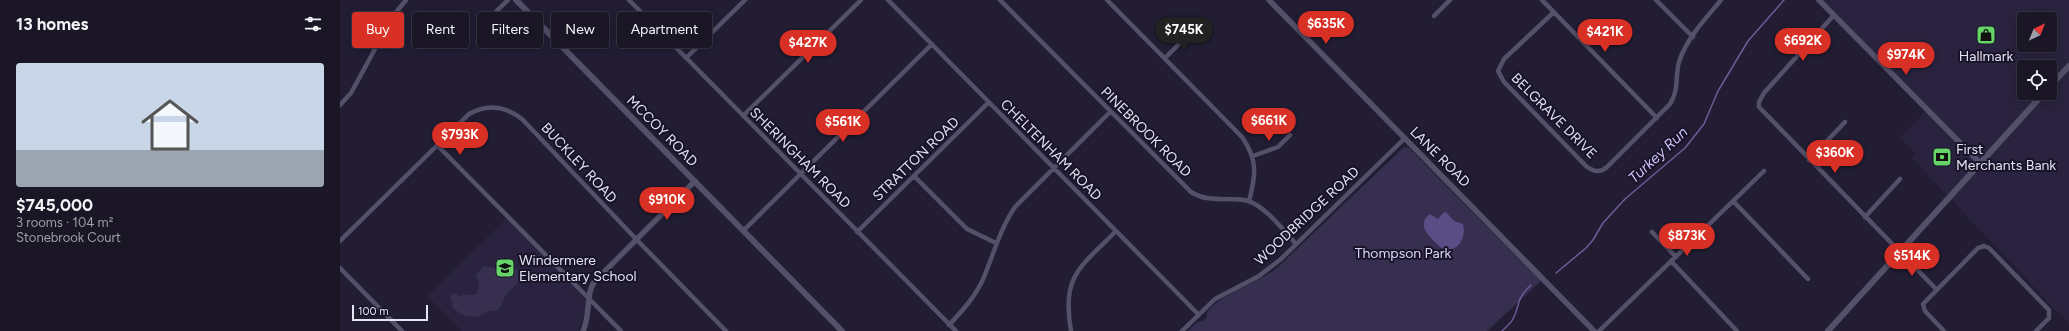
<!DOCTYPE html>
<html lang="en">
<head>
<meta charset="utf-8">
<style>
  :root { --surface:#1a1626; --page:#272332; --text:#f1f3f6; --muted:#9f9fa7; --line:#383543; --accent:#d93025 }
  body { margin:0; font-family:Figtree,sans-serif; background:var(--page); color:var(--text); height:100vh; display:flex; flex-direction:column; font-size:15px; white-space:nowrap }
  * { box-sizing:border-box; margin:0 }
  p { font-size:13px; color:var(--muted) }
  .icon { flex:none; width:22px; height:22px; fill:none; stroke:currentColor; stroke-width:2; stroke-linecap:round; stroke-linejoin:round }
  .map { position:relative; flex:1; overflow:hidden }
  .side { display:flex; flex-direction:column; background:var(--surface); width:340px }
  .side>* { flex:none }
  .hud { position:absolute; left:12px; top:12px; width:380px; height:36px; display:flex; gap:8px }
  .needle { width:26px; rotate:43deg }
  .tools { position:absolute; left:1677px; top:12px; display:grid; gap:8px }
  .tools a { display:grid; place-items:center; width:40px; height:40px; border-radius:4px; background:var(--surface); box-shadow:0 2px 10px #0003,0 0 0 1px var(--line); font-size:20px }
  .scale { position:absolute; left:12px; bottom:10px; width:76px; box-sizing:border-box; padding-left:4px; border:2px solid #e5e2f2; border-top:0; font-size:11px; line-height:14px; white-space:nowrap; color:#e5e2f2; -webkit-text-stroke:3px #191329; paint-order:stroke }
  .price { position:absolute; translate:-50% -34px; padding:0 9px; border-radius:14px; background:var(--accent); color:#fff; font-size:13px; line-height:26px; filter:drop-shadow(0 1px 2px #0008) }
  .price::after { content:''; position:absolute; left:50%; top:24px; width:12px; height:9px; margin-left:-6px; background:inherit; clip-path:polygon(0 0,100% 0,50% 100%) }
  .price.on { background:#222; color:#fff }
  ul { padding:0; list-style:none }
  li { display:grid; align-content:center; gap:8px; height:212px; padding:0 16px }
  li span { display:grid; place-items:center; height:124px; border-radius:4px; color:#555 }
  li>.icon { margin-inline-start:auto }
  span .icon { width:72px; height:72px; fill:#fffc; stroke-width:1 }
  li b { font-size:17px }
  h2 { display:flex; justify-content:space-between; align-items:center; height:48px; padding:0 16px; font-size:17px }
  .pill { padding:0 14px; border-radius:4px; background:var(--surface); box-shadow:0 2px 10px #0003,0 0 0 1px var(--line); font-size:14px; line-height:36px }
  .pill.on { background:var(--accent); color:#fff }
  main { display:flex; flex:1; min-height:0 }
  .map>svg:first-child { display:block }
</style>
</head>
<body>
<main>
<section class="side">
<h2>13 homes<svg class="icon" aria-label="filters" viewBox="0 0 24 24"><path d="M4 7h16M4 17h16"/><circle cx="9" cy="7" r="2"/><circle cx="15" cy="17" r="2"/></svg></h2>
<ul>
<li><span style="background:linear-gradient(#c9d6e8 70%,#9aa5b1 0)"><svg class="icon" aria-label="home" viewBox="0 0 24 24"><path d="M3 11l9-7 9 7M6 9v11h12V9"/></svg></span><div><b>$745,000</b><p>3 rooms · 104 m²</p><p>Stonebrook Court</p></div></li>
</ul>
</section>
<div class="map">
<svg width="1729" height="331" viewBox="0 0 1729 331">
  <rect width="100%" height="100%" fill="#221d33"/>
  <path fill="#2a233f" fill-rule="evenodd" d="M1479,0H1729V324L1572,158L1576,154L1560,137L1587,110ZM1684,19H1710V45H1684ZM1684,67H1710V93H1684Z
    M167,218L245,299V316L238,331H122L87,296Z"/>
  <path fill="#362f4f" d="M1064,147L1069,148L1201,281L1147,331H848L857,322L863,321L867,316V312C883,292 917,284 938,267Z
    M143,266L155,268L157,271L167,267L178,269V282L165,296L161,307L155,311H148L138,317L124,316L113,308L110,296L114,293L117,294L118,297L124,295H136L139,286L136,275Z"/>
  <path fill="#5a4c84" d="M1106,212L1114,221L1123,224C1127,236 1118,255 1102,248C1099,247 1098,244 1095,242C1087,234 1077,224 1090,214L1098,219L1103,213Z"/>
  <g fill="none" stroke-linecap="round" stroke-linejoin="round">
    <path stroke="#6b5d97" stroke-width="1.5" d="M1216,273L1246,248L1253,240L1263,223L1285,199L1345,148L1364,124L1378,91L1408,41L1444,0
      M1162,331C1166,327 1171,323 1173,319C1181,303 1175,300 1191,285"/>
    <path stroke="#55506a" stroke-width="4.5" d="M289,0L616,331
      M548,0L859,315
      M660,0L851,192C870,204 889,196 908,201C925,206 944,231 956,244
      M767,0L902,137C918,160 916,175 909,201
      M1202,0L1317,118
      M1316,0L1353,37
      M1214,12L1164,59L1158,71L1164,82L1246,166C1254,172 1260,173 1267,167L1330,104C1339,90 1335,77 1339,62C1346,39 1366,18 1381,0
      M1494,15L1424,93L1419,102V107L1596,289
      M1094,16L1110,0
      M140,27L168,0
      M346,58L405,0
      M825,58L851,32
      M0,105L11,93L53,16L66,0
      M403,116L521,0
      M97,145L281,331
      M913,156L938,147L950,135
      M1469,160L1505,122
      M574,176L627,229L656,243
      M1394,202L1468,279
      M1525,217L1560,179
      M403,231L592,44
      M517,232L649,102
      M1312,232L1336,257
      M0,241L129,114C148,103 165,106 182,119L296,239L386,331
      M1331,261L1397,331
      M0,268L62,331
      M609,325C623,310 636,296 644,277C654,253 660,229 675,207L770,112
      M731,331C721,275 741,267 776,231
      M842,331L875,299L919,276L941,259L1065,138
      M1259,331L1424,171
      M1604,331L1585,311L1583,304L1638,248L1644,246L1649,248L1709,310V318L1696,331"/>
    <path stroke="#55506a" stroke-width="5.5" d="M929,0L1254,331
      M1479,0L1640,163
      M243,331C251,315 245,294 255,281L355,181"/>
    <path stroke="#55506a" stroke-width="6" d="M176,0L502,331
      M1710,86L1729,66
      M1488,331L1704,93"/>
  </g>
  <defs>
    <g id="shop-square" transform="scale(1)"><rect x="-9" y="-9" width="18" height="18" rx="4" fill="#66d467" stroke="#191329"/><path d="M-5-2.5h2.3a2.7 3.5 0 0 1 5.4 0H5L5.5 6h-11ZM-1.5-2.5h3a1.5 2.3 0 0 0-3 0Z" fill="#111"/></g>
    <g id="bank-square" transform="scale(1)"><rect x="-9" y="-9" width="18" height="18" rx="4" fill="#66d467" stroke="#191329"/><path d="M-6-4H6V4H-6ZM0-2.3a2.3 2.3 0 1 0 0 4.6a2.3 2.3 0 1 0 0-4.6Z" fill="#111"/></g>
    <g id="school-square" transform="scale(1)"><rect x="-9" y="-9" width="18" height="18" rx="4" fill="#66d467" stroke="#191329"/><path d="M0-5L7-2L0 1L-7-2ZM-4 1L0 2.5L4 1V4Q0 6-4 4Z" fill="#111"/></g>
  </defs>
  <g fill-rule="evenodd">
    <use href="#shop-square" x="1646" y="35"/>
    <use href="#bank-square" x="1602" y="157"/>
    <use href="#school-square" x="165" y="268"/>
  </g>
  <g text-anchor="middle" dominant-baseline="central" stroke-width="4" stroke-linejoin="round" paint-order="stroke">
    <g font-size="14" fill="#e5e2f2" stroke="#191329" text-anchor="start">
      <text x="1646" y="56" text-anchor="middle">Hallmark</text>
      <text x="1616" y="149">First<tspan x="1616" dy="16">Merchants Bank</tspan></text>
      <text x="179" y="260">Windermere<tspan x="179" dy="16">Elementary School</tspan></text>
    </g>
    <g font-size="14" fill="#e5e2f2" stroke="#191329">
      <text transform="translate(1214 116) rotate(45)">BELGRAVE DRIVE</text>
      <text transform="translate(322 131) rotate(45)">MCCOY ROAD</text>
      <text transform="translate(806 132) rotate(45)">PINEBROOK ROAD</text>
      <text transform="translate(711 150) rotate(45)">CHELTENHAM ROAD</text>
      <text transform="translate(1100 157) rotate(45)">LANE ROAD</text>
      <text transform="translate(460 158) rotate(45)">SHERINGHAM ROAD</text>
      <text transform="translate(576 159) rotate(-44)">STRATTON ROAD</text>
      <text transform="translate(239 163) rotate(47)">BUCKLEY ROAD</text>
      <text transform="translate(967 216) rotate(-43)">WOODBRIDGE ROAD</text>
    </g>
    <g font-size="14" fill="#ded8fb" stroke="#191329">
      <text x="1063" y="253">Thompson Park</text>
    </g>
    <g font-size="15" font-style="italic" fill="#cec4f8" stroke="#191329">
      <text transform="translate(1318 155) rotate(-43)">Turkey Run</text>
    </g>
  </g>
</svg>
<div class="tools">
<a><svg class="needle" viewBox="-14 -14 28 28"><path d="M0-13l5 13h-10z" fill="#e53935"/><path d="M0 13l5-13h-10z" fill="#9f9fa7"/></svg></a>
<a><svg class="icon" aria-label="locate" viewBox="0 0 24 24"><circle cx="12" cy="12" r="6"/><path d="M12 2v4M12 18v4M2 12h4M18 12h4"/></svg></a>
</div>
<div class="scale">100 m</div>
<b class="price" style="left:986px;top:45px">$635K</b>
<b class="price on" style="left:844px;top:51px">$745K</b>
<b class="price" style="left:1265px;top:53px">$421K</b>
<b class="price" style="left:1463px;top:62px">$692K</b>
<b class="price" style="left:468px;top:64px">$427K</b>
<b class="price" style="left:1566px;top:76px">$974K</b>
<b class="price" style="left:929px;top:142px">$661K</b>
<b class="price" style="left:503px;top:143px">$561K</b>
<b class="price" style="left:120px;top:156px">$793K</b>
<b class="price" style="left:1495px;top:174px">$360K</b>
<b class="price" style="left:327px;top:221px">$910K</b>
<b class="price" style="left:1347px;top:257px">$873K</b>
<b class="price" style="left:1572px;top:277px">$514K</b>
<div class="hud">
<a class="pill on">Buy</a>
<a class="pill">Rent</a>
<a class="pill">Filters</a>
<a class="pill">New</a>
<a class="pill">Apartment</a>
</div>
</div>
</main>
</body>
</html>
